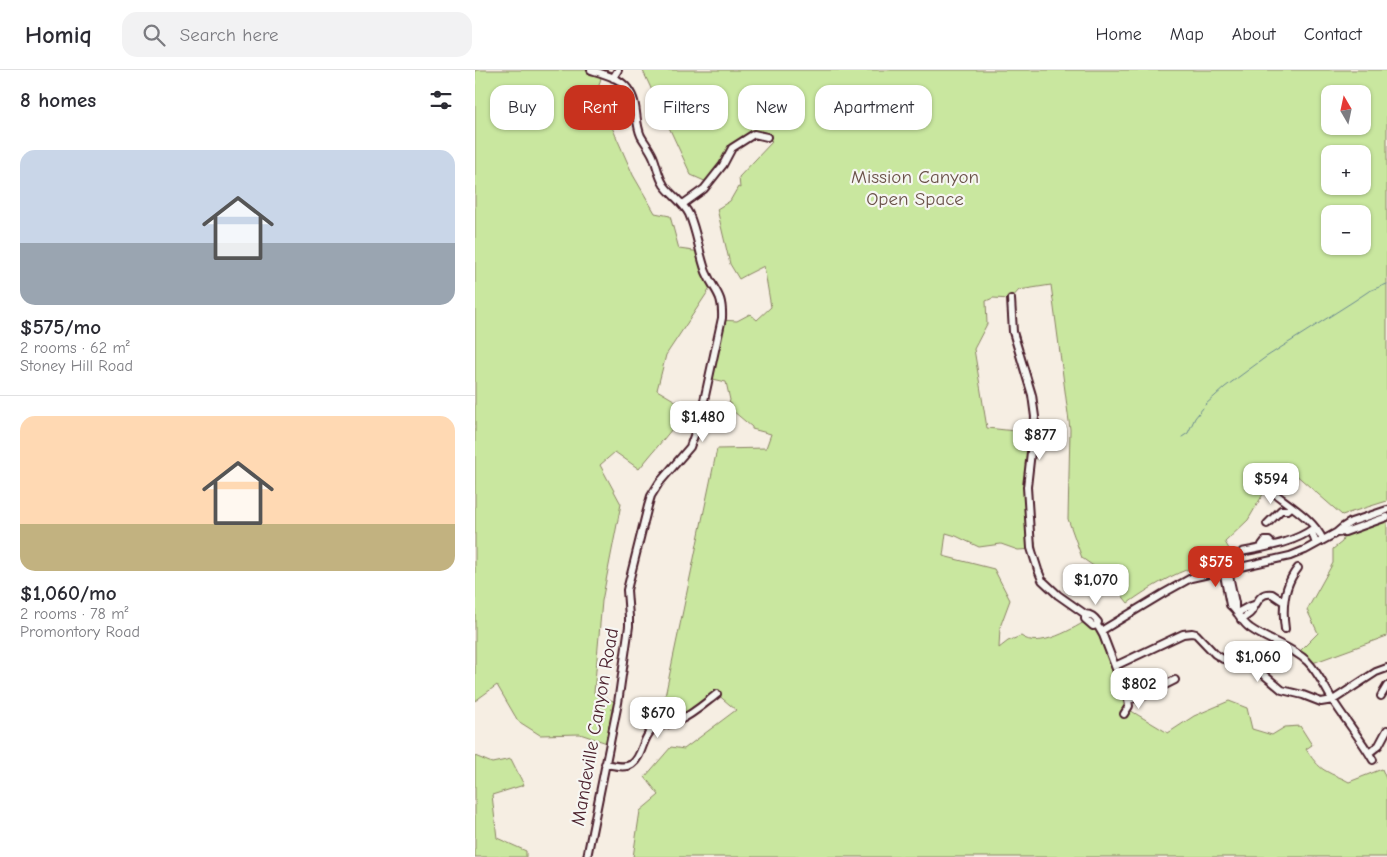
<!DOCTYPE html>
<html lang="en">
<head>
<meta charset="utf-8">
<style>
  :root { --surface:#fff; --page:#f2f2f3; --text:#2b2b33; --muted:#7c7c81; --line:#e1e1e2; --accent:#c8321e }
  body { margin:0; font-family:"Comic Neue",sans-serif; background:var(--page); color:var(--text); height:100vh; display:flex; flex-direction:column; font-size:19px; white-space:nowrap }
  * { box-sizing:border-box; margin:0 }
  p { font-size:16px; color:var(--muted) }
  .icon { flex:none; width:28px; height:28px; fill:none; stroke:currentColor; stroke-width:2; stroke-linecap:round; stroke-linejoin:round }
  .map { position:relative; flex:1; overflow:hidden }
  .sheet { display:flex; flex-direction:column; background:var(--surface); width:475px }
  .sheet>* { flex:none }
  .banner { position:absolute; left:15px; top:15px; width:475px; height:45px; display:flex; gap:10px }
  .needle { width:32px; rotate:351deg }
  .fabs { position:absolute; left:846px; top:15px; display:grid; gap:10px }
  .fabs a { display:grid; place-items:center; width:50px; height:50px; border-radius:10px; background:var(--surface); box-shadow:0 1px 4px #0004; font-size:25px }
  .price { position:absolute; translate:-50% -42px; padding:0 11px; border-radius:10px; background:#fff; color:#222; font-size:16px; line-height:32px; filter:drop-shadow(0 1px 2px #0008) }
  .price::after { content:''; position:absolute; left:50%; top:30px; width:15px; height:11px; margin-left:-8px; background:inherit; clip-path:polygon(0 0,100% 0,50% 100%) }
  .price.on { background:var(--accent); color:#fff }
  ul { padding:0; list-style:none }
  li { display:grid; align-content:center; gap:10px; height:265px; padding:0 20px }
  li+li { border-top:1px solid var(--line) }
  li span { display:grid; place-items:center; height:155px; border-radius:15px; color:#555 }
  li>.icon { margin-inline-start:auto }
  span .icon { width:90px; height:90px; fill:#fffc; stroke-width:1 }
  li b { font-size:21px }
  h2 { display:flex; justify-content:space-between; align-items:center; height:60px; padding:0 20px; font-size:21px }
  .pill { padding:0 18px; border-radius:15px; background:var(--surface); box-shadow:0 1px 4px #0004; font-size:18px; line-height:45px }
  .pill.on { background:var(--accent); color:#fff }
  header { display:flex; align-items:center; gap:30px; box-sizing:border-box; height:70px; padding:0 25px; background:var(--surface); border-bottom:1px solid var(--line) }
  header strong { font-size:24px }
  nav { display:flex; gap:28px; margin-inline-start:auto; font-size:18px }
  .search { width:350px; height:45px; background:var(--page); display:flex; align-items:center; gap:12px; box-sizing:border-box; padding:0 18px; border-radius:15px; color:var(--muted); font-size:19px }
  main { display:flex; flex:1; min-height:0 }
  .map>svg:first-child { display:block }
</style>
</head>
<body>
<header>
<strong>Homiq</strong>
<div class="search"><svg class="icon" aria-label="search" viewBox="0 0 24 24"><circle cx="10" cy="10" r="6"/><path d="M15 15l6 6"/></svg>Search here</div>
<nav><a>Home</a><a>Map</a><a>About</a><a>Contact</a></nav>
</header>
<main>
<section class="sheet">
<h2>8 homes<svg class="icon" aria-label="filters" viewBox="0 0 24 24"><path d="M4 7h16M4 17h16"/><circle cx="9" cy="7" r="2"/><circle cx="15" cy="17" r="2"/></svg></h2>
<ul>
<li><span style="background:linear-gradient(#c9d6e8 60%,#9aa5b1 0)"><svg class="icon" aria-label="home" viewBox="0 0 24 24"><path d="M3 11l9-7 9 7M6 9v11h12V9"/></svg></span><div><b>$575/mo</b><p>2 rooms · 62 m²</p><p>Stoney Hill Road</p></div></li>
<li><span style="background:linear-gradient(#ffd9b3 70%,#c2b280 0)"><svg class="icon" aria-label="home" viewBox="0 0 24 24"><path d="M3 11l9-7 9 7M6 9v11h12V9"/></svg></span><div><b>$1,060/mo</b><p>2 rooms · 78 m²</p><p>Promontory Road</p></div></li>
</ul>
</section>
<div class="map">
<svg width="912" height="787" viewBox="0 0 912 787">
  <rect width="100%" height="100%" fill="#f6eee3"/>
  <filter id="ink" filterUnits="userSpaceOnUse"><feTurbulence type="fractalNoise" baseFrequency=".02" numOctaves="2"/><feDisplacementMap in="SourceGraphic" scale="10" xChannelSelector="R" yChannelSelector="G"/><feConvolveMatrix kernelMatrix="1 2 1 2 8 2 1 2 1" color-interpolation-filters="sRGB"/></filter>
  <g filter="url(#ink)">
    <path fill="#c9e79f" stroke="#8a8365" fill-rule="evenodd" d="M0,0H116L127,4L122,23L158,105L180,143L195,146L204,179L226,182L238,214L191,285L182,320L204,333L202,353L164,399L140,382L125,395L146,434L127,531L119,623L143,633L135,674L105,664L65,665L43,651L22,615L0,631Z
      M169,0H912V431L867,445L811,396L791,419L773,450L750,472L760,489C747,491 734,492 722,496C697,504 674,518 653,533L630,504L607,488L593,449L595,359L576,215L544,220L536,229L518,228L511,231L512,254L499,279L512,358L559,363L555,418L556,440L561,479L543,480L526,474L504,477L481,466L471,463L468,486L519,499L535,530L525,557L524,578L533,571L546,566C564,580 599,558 616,548L624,558L653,639L693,663L719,646L754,631L772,638L777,659L797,665L810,657L825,656L837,675L831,679C836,687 843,697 851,701C859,706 866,707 874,712L907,699L912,711V787H158L165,741L184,725L170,707L196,677L209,679L261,640L242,624L196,654L189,631L242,379L291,378L296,364L277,359V357L258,341L256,333H254L255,330L251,312L238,309V306L235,305L246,250L262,251L275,244L282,250L296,237L289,196L273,204L264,209L255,194L242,139L255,131L263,117L265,118L264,107L297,72L292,67L283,64L261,75L234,113L216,105L168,1ZM855,24H888V56H855ZM855,84H888V116H855ZM855,144H888V176H855Z
      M912,447V566L835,594L822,584L843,563L832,540L858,493V479L867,472L870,462Z
      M0,686L17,693L36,689L49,715L17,725L22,768L51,781V787H0Z"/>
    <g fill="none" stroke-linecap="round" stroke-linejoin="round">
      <path stroke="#6a8991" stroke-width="1" d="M730,335L750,317L791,287L879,231L894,221L912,214
        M707,367L713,363L720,348L728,338"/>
      <g stroke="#4a1f2b" stroke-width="10">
        <path id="minor" d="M138,8L143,0
          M208,134L229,119L248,95L257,78L279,64L292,67
          M536,229L538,262L557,325L560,347L552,417L556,478L563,500L567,510L583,525L610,544C616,544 619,547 623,552L622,555L618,556L610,549V544
          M794,419C813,435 838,448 848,470
          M792,454L806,440H813L816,437
          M839,458L837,462L841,474
          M861,463L870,462L912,447
          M787,478V475L790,471H794L798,475
          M767,482C791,477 819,473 839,458
          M748,500L755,535C763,541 766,552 775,558C793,571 816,576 832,591C843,602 849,616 857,629C870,650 886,669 898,690
          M753,501L760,533V538
          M762,543L773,537L779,535
          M766,550C769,547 774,545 776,542C782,534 784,522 797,524L809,532
          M624,558L628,565L653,630L654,636L649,644
          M810,559C807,538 809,515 823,498
          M626,561L689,523L716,508L815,486L830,480L861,463L868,457L876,452L912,440
          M640,596L708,564L717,563L721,564L740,584L748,589L774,595L782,599L807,620L828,625L846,632L858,630L901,602L912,598
          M906,626L912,616
          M653,630L668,626L700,610
          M894,683L904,675L912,660
          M130,694C139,695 149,699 157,694C168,686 167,668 177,660C184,655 195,655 203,651C217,645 229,634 242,624
          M112,787L143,633L154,556V547L152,520L173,436L176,426L184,413L215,377L225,349L247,248C248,223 240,223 231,202C224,183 222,162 214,144C208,132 196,125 189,115C183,106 182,95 178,86C175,79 170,73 166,66C159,51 164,33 153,19C145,8 129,4 116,0"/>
      </g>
      <use href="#minor" stroke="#f6f6f2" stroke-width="6"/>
    </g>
  </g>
  <g text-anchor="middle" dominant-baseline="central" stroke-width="4.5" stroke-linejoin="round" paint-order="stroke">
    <g font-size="19" fill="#6a5148" stroke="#f6f6f2">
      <text x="440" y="107">Mission Canyon<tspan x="440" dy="22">Open Space</tspan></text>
    </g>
    <g font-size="19" fill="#4a1f2b" stroke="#f6f6f2">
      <text transform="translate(120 657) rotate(-80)">Mandeville Canyon Road</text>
    </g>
  </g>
</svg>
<div class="fabs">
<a><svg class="needle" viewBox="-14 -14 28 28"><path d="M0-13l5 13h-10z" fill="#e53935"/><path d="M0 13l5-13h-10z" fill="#7c7c81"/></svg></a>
<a>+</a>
<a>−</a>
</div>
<b class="price" style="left:228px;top:373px">$1,480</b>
<b class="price" style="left:565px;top:391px">$877</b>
<b class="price" style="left:796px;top:435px">$594</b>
<b class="price on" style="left:741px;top:518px">$575</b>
<b class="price" style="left:621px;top:536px">$1,070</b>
<b class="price" style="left:783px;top:613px">$1,060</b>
<b class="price" style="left:664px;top:640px">$802</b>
<b class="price" style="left:183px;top:669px">$670</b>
<div class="banner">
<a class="pill">Buy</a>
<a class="pill on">Rent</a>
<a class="pill">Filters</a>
<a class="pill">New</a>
<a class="pill">Apartment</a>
</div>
</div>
</main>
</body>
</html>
